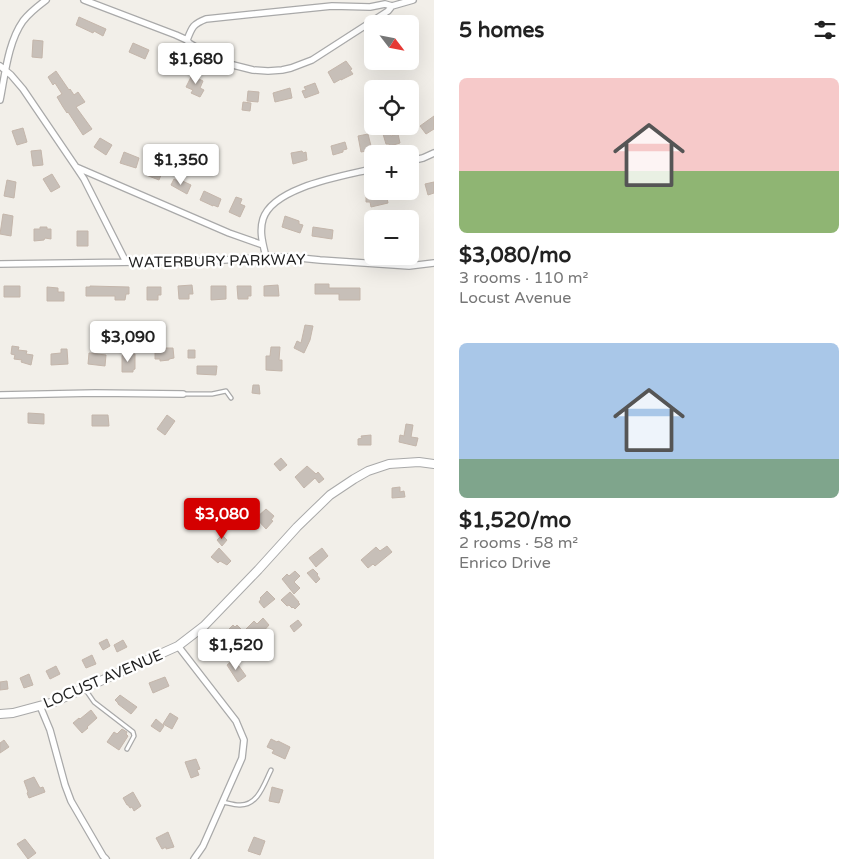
<!DOCTYPE html>
<html lang="en">
<head>
<meta charset="utf-8">
<style>
  :root { --surface:#fff; --page:#f2f2f2; --text:#222; --muted:#767676; --accent:#d40000 }
  body { margin:0; font-family:"Varela Round",sans-serif; background:var(--page); color:var(--text); height:100vh; display:flex; flex-direction:column; font-size:19px; white-space:nowrap }
  * { box-sizing:border-box; margin:0 }
  p { font-size:16px; color:var(--muted) }
  .icon { flex:none; width:28px; height:28px; fill:none; stroke:currentColor; stroke-width:2; stroke-linecap:round; stroke-linejoin:round }
  .map { position:relative; flex:1; overflow:hidden }
  .side { display:flex; flex-direction:column; background:var(--surface); width:430px }
  .side>* { flex:none }
  .needle { width:32px; rotate:122deg }
  .controls { position:absolute; left:364px; top:15px; display:grid; gap:10px }
  .controls a { display:grid; place-items:center; width:55px; height:55px; border-radius:8px; background:var(--surface); box-shadow:0 5px 20px #0002; font-size:25px }
  .price { position:absolute; translate:-50% -42px; padding:0 11px; border-radius:5px; background:#fff; color:#222; font-size:16px; line-height:32px; filter:drop-shadow(0 1px 2px #0008) }
  .price::after { content:''; position:absolute; left:50%; top:30px; width:15px; height:11px; margin-left:-8px; background:inherit; clip-path:polygon(0 0,100% 0,50% 100%) }
  .price.active { background:var(--accent); color:#fff }
  ul { padding:0; list-style:none }
  li { display:grid; align-content:center; gap:10px; height:265px; padding:0 25px }
  li span { display:grid; place-items:center; height:155px; border-radius:8px; color:#555 }
  li>.icon { margin-inline-start:auto }
  span .icon { width:90px; height:90px; fill:#fffc; stroke-width:1 }
  li b { font-size:21px }
  h2 { display:flex; justify-content:space-between; align-items:center; height:60px; padding:0 25px; font-size:21px }
  main { display:flex; flex:1; min-height:0 }
  .map>svg:first-child { display:block }
</style>
</head>
<body>
<main>
<div class="map">
<svg width="434" height="859" viewBox="0 0 434 859">
  <rect width="100%" height="100%" fill="#f2efe9"/>
  <path fill="#c7bfb8" stroke="#c4b6ab" d="M79,17L106,29L103,36L94,31L93,33L76,25Z
    M33,40L43,41L42,58L32,57Z
    M133,43L149,50L145,59L129,52Z
    M346,61L352,69L350,70L353,74L341,80V79L334,83L328,72Z
    M56,71L69,90L70,89L74,95L78,92L85,102L76,107L92,129L83,135L68,112L67,113L63,107L57,97L62,94L55,83L53,85L48,77Z
    M194,71L199,73L197,78L203,81L200,88L204,90L200,97L191,93L193,90L186,87Z
    M315,83L319,93L305,98L302,91L306,90L304,87Z
    M290,88L292,98L275,102L273,93Z
    M248,91L259,92L258,102L247,101Z
    M243,102L251,103L250,111L242,110Z
    M434,116V129L426,134L420,126Z
    M23,128L27,142L17,145L12,131Z
    M390,133L391,136L398,134L400,143L390,146L389,144H386L383,134Z
    M368,134L372,150L361,152L358,136Z
    M100,138L112,145L106,155L94,147Z
    M345,142L347,149L343,150V152L333,155L331,146Z
    M41,150L43,165L33,166L31,151Z
    M302,151L303,153L306,152L307,160L293,164L291,153Z
    M124,152L139,158L136,168L120,163Z
    M151,164L163,170L159,180L146,175Z
    M52,174L60,187L51,192L43,179Z
    M174,179L178,181V179L191,185L187,194L171,185Z
    M7,180L16,182L14,198L4,196Z
    M434,182V193L428,195L425,184Z
    M204,191L221,199L218,207L213,205V206L200,200Z
    M386,193L388,203L371,207L370,202H366V197H369V195Z
    M236,197L242,199L240,204L245,206L240,217L229,212Z
    M3,214L13,216L11,236L0,234Z
    M285,216L299,221V224L303,225L300,233L282,227Z
    M40,227H47V229H51V239L45,238L44,240L34,241V229H40Z
    M313,227L333,230L332,239L312,236Z
    M77,231H88V246H77Z
    M315,284H329V288H360V300H339V294H315Z
    M192,285L193,294H189V299H179L178,286Z
    M278,285L279,296H264V286Z
    M4,286H20V297H4Z
    M90,286L129,287V294H126L125,300H115V296H86V287H90Z
    M211,286H226V299L211,300Z
    M237,286H251V296H248V299H238Z
    M47,287L58,288V292H64V301H47Z
    M147,287H161V295H158V300H147Z
    M305,325L313,326L310,340L304,353L294,348L297,341L301,343Z
    M134,344H140L139,352L133,351Z
    M12,346L19,347L18,350L27,351L26,354L33,355L31,365L21,362L22,360L14,359L15,355L11,354Z
    M271,347H280L279,360H282V371L266,370V356H270Z
    M155,348H173L174,358L169,359V360L160,361V359H155Z
    M61,349H67L68,364L51,365V354L61,353Z
    M188,350H195V358H188Z
    M89,353L106,355L105,366L88,364Z
    M123,354H135V369L133,370V372H122V356Z
    M197,366H217L216,375L197,374Z
    M253,385H259L260,394L252,393Z
    M28,413L44,414V424L28,423Z
    M92,415H108L109,426H92Z
    M167,415L175,421L165,435L157,429Z
    M406,424L413,425L411,437L418,438L416,446L399,442L400,435L404,436Z
    M371,435V445H358V439L362,438L361,436Z
    M281,458L287,465L280,471L274,464Z
    M307,466L316,474L318,472L324,479L319,483L315,478L304,488L295,477Z
    M400,487V492L404,491L405,497L392,498V488Z
    M266,509L274,516L271,520L273,521L266,529L256,518Z
    M237,516L244,522L238,529L231,523Z
    M222,535L227,540L222,546L217,540Z
    M387,546L392,552L375,566L373,564L368,568L361,560L376,547L380,551Z
    M219,548L231,561L227,565L220,561L218,563L211,557Z
    M322,548L328,556L316,567L309,558Z
    M313,569L318,574L317,575L320,579L316,583L307,573Z
    M295,571L300,576L294,582L300,588L294,594L282,579L287,574L289,576Z
    M267,591L275,599L264,608L259,602L261,599L260,598Z
    M290,592L299,602L298,603L300,604L295,609L293,607L292,608L289,605L287,606L281,600Z
    M263,618L269,625L254,642L243,632L254,621L257,624Z
    M298,620L302,625L294,632L290,626Z
    M233,625L235,627L237,625L242,630L233,639L226,632Z
    M107,639L110,646L103,650L99,643Z
    M123,640L127,647L117,652L114,645Z
    M92,655L96,664L86,668L82,660Z
    M233,660L235,662H236L246,676L238,682L227,665Z
    M56,666L60,674L50,679L46,671Z
    M29,674L33,685L24,688L20,678Z
    M165,677L169,686L153,693L149,683Z
    M7,681L8,689L0,690V682Z
    M120,695L137,707L131,714L118,704V703L115,700Z
    M91,710L97,718L87,727L88,728L82,733L73,723L79,718L80,719Z
    M170,713L178,718L172,729L163,724Z
    M156,719L164,726L160,732L151,726Z
    M122,729L127,732L126,734L128,736L119,750L107,742L114,732L117,734Z
    M271,739L277,742L278,741L290,747L285,759L272,753L274,750L267,747Z
    M4,740L9,747L0,753V743Z
    M196,759L200,769L197,770L199,775L191,778L185,762Z
    M34,777L40,788L43,787L45,792L29,798L27,793L28,792L24,781Z
    M272,787L283,790L279,803L269,801Z
    M133,792L141,806L134,811L132,807L130,808L128,805H127L123,798Z
    M168,832L174,847L166,849V847L162,849L156,838Z
    M254,837L265,841L260,855L248,851Z
    M25,839L36,853L28,859L17,844Z"/>
  <g fill="none" stroke-linecap="round" stroke-linejoin="round">
    <g stroke="#a9a9a9" stroke-width="5.5">
      <path id="service" d="M183,394H212L226,391L231,398
        M85,689L94,702L133,732L134,736L127,749
        M223,802C228,803 234,805 239,805C258,806 264,784 271,770"/>
    </g>
    <g stroke="#a9a9a9" stroke-width="8">
      <path id="minor" d="M84,0L176,35L187,40L189,43L214,58L233,65L253,70L268,71L282,70L291,68L312,60L388,11L392,6
        M187,40C192,27 193,24 206,19L332,6L370,7L385,4L392,6L413,0
        M0,66L11,75L23,89L76,167L229,233L263,245
        M0,100C5,75 8,42 23,21C29,13 38,6 46,0
        M410,161L423,158L434,153
        M76,167L84,179L126,262
        M266,257C263,244 259,232 263,219C273,187 343,176 372,169
        M0,264L210,261L266,257H290L320,260L409,266L434,263
        M0,395L95,393L183,394
        M178,646L236,721L244,740L242,758L203,846L194,859
        M40,706L50,730L65,785L71,801L103,856L106,859"/>
    </g>
    <g stroke="#a9a9a9" stroke-width="10">
      <path id="tertiary" d="M0,714L13,713L54,702L178,646L204,626L258,570L297,527L330,495L354,479L368,471L389,464L419,462L434,464"/>
    </g>
    <use href="#service" stroke="#fff" stroke-width="3"/>
    <use href="#minor" stroke="#fff" stroke-width="5.5"/>
    <use href="#tertiary" stroke="#fff" stroke-width="8"/>
  </g>
  <g text-anchor="middle" dominant-baseline="central" stroke-width="5" stroke-linejoin="round" paint-order="stroke">
    <g font-size="15" fill="#222" stroke="#fff">
      <text transform="translate(217 261) rotate(-1)">WATERBURY PARKWAY</text>
      <text transform="translate(103 679) rotate(-23)">LOCUST AVENUE</text>
    </g>
  </g>
</svg>
<div class="controls">
<a><svg class="needle" viewBox="-14 -14 28 28"><path d="M0-13l5 13h-10z" fill="#e53935"/><path d="M0 13l5-13h-10z" fill="#767676"/></svg></a>
<a><svg class="icon" aria-label="locate" viewBox="0 0 24 24"><circle cx="12" cy="12" r="6"/><path d="M12 2v4M12 18v4M2 12h4M18 12h4"/></svg></a>
<a>+</a>
<a>−</a>
</div>
<b class="price" style="left:196px;top:85px">$1,680</b>
<b class="price" style="left:181px;top:186px">$1,350</b>
<b class="price" style="left:128px;top:363px">$3,090</b>
<b class="price active" style="left:222px;top:540px">$3,080</b>
<b class="price" style="left:236px;top:671px">$1,520</b>
</div>
<section class="side">
<h2>5 homes<svg class="icon" aria-label="filters" viewBox="0 0 24 24"><path d="M4 7h16M4 17h16"/><circle cx="9" cy="7" r="2"/><circle cx="15" cy="17" r="2"/></svg></h2>
<ul>
<li><span style="background:linear-gradient(#f6c9c9 60%,#8fb573 0)"><svg class="icon" aria-label="home" viewBox="0 0 24 24"><path d="M3 11l9-7 9 7M6 9v11h12V9"/></svg></span><div><b>$3,080/mo</b><p>3 rooms · 110 m²</p><p>Locust Avenue</p></div></li>
<li><span style="background:linear-gradient(#a9c7e8 75%,#7fa58c 0)"><svg class="icon" aria-label="home" viewBox="0 0 24 24"><path d="M3 11l9-7 9 7M6 9v11h12V9"/></svg></span><div><b>$1,520/mo</b><p>2 rooms · 58 m²</p><p>Enrico Drive</p></div></li>
</ul>
</section>
</main>
</body>
</html>
